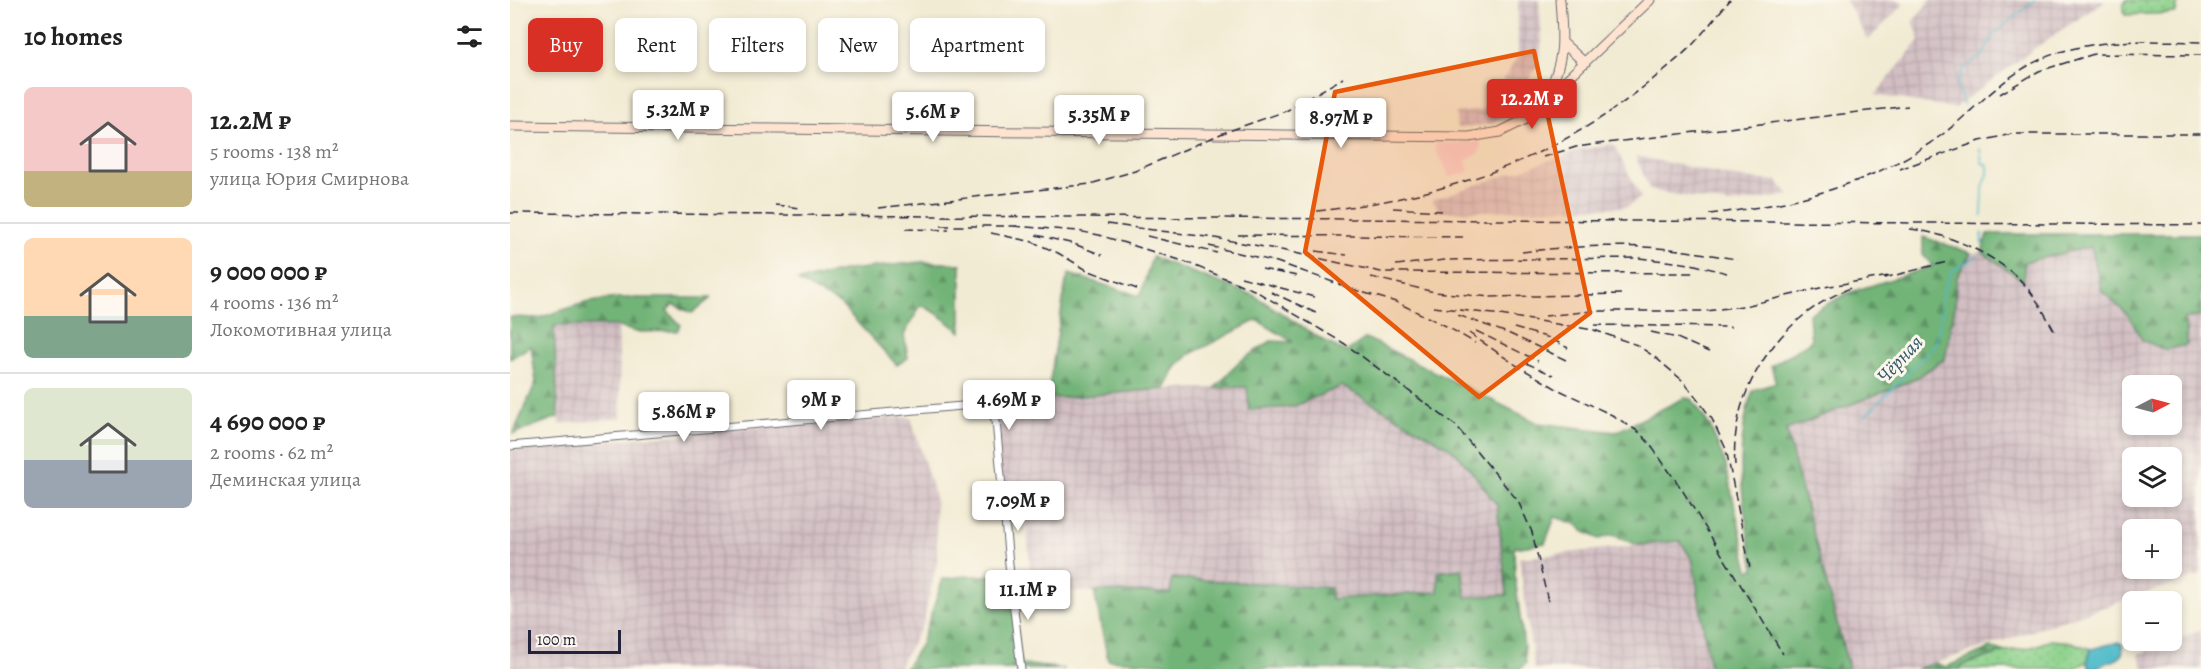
<!DOCTYPE html>
<html lang="en">
<head>
<meta charset="utf-8">
<style>
  :root { --surface:#fff; --page:#f6f6f6; --text:#222; --muted:#767676; --line:#e0e0e0; --accent:#d93025 }
  body { margin:0; font-family:Alegreya,serif; background:var(--page); color:var(--text); height:100vh; display:flex; flex-direction:column; font-size:22px; white-space:nowrap }
  * { box-sizing:border-box; margin:0 }
  p { font-size:20px; color:var(--muted) }
  .icon { flex:none; width:33px; height:33px; fill:none; stroke:currentColor; stroke-width:2; stroke-linecap:round; stroke-linejoin:round }
  .map { position:relative; flex:1; overflow:hidden }
  .side { display:flex; flex-direction:column; background:var(--surface); width:510px }
  .side>* { flex:none }
  .top-card { position:absolute; left:18px; top:18px; width:570px; height:54px; display:flex; gap:12px }
  .needle { width:39px; rotate:84deg }
  .fabs { position:absolute; left:1612px; top:375px; display:grid; gap:12px }
  .fabs a { display:grid; place-items:center; width:60px; height:60px; border-radius:9px; background:var(--surface); box-shadow:0 3px 9px #0003; font-size:30px }
  .scale { position:absolute; left:18px; bottom:15px; width:93px; box-sizing:border-box; padding-left:6px; border:3px solid #22223b; border-top:0; font-size:16px; line-height:21px; white-space:nowrap; color:#22223b; -webkit-text-stroke:4px #fbf7ec; paint-order:stroke }
  .price { position:absolute; translate:-50% -51px; padding:0 14px; border-radius:6px; background:#fff; color:#222; font-size:20px; line-height:39px; filter:drop-shadow(0 2px 3px #0008) }
  .price::after { content:''; position:absolute; left:50%; top:36px; width:18px; height:14px; margin-left:-9px; background:inherit; clip-path:polygon(0 0,100% 0,50% 100%) }
  .price.active { background:var(--accent); color:#fff }
  ul { padding:0; list-style:none }
  li { display:flex; align-items:center; gap:18px; height:150px; padding:0 24px }
  li+li { border-top:2px solid var(--line) }
  li span { display:grid; place-items:center; flex:none; width:168px; height:120px; border-radius:9px; color:#555 }
  li>.icon { margin-inline-start:auto }
  span .icon { width:72px; height:72px; fill:#fffc; stroke-width:1 }
  li b { font-size:26px }
  h2 { display:flex; justify-content:space-between; align-items:center; height:72px; padding:0 24px; font-size:26px }
  .chip { padding:0 21px; border-radius:9px; background:var(--surface); box-shadow:0 3px 9px #0003; font-size:21px; line-height:54px }
  .chip.active { background:var(--accent); color:#fff }
  main { display:flex; flex:1; min-height:0 }
  .map>svg:first-child { display:block }
</style>
</head>
<body>
<main>
<section class="side">
<h2>10 homes<svg class="icon" aria-label="filters" viewBox="0 0 24 24"><path d="M4 7h16M4 17h16"/><circle cx="9" cy="7" r="2"/><circle cx="15" cy="17" r="2"/></svg></h2>
<ul>
<li><span style="background:linear-gradient(#f6c9c9 70%,#c2b280 0)"><svg class="icon" aria-label="home" viewBox="0 0 24 24"><path d="M3 11l9-7 9 7M6 9v11h12V9"/></svg></span><div><b>12.2M ₽</b><p>5 rooms · 138 m²</p><p>улица Юрия Смирнова</p></div></li>
<li><span style="background:linear-gradient(#ffd9b3 65%,#7fa58c 0)"><svg class="icon" aria-label="home" viewBox="0 0 24 24"><path d="M3 11l9-7 9 7M6 9v11h12V9"/></svg></span><div><b>9 000 000 ₽</b><p>4 rooms · 136 m²</p><p>Локомотивная улица</p></div></li>
<li><span style="background:linear-gradient(#dfe7d0 60%,#9aa5b1 0)"><svg class="icon" aria-label="home" viewBox="0 0 24 24"><path d="M3 11l9-7 9 7M6 9v11h12V9"/></svg></span><div><b>4 690 000 ₽</b><p>2 rooms · 62 m²</p><p>Деминская улица</p></div></li>
</ul>
</section>
<div class="map">
<svg width="1691" height="669" viewBox="0 0 1691 669">
  <defs>
    <pattern id="industrial-grid" width="8" height="8" patternUnits="userSpaceOnUse" patternTransform="scale(1.5)"><rect width="8" height="8" fill="#d2bec3"/><path d="M0 4h8M4 0v8" fill="none" stroke="#b4a3a8"/></pattern>
    <pattern id="grass-dots" width="8" height="8" patternUnits="userSpaceOnUse" patternTransform="scale(1.5)"><rect width="8" height="8" fill="#8ed28c"/><path d="M2 2h.1M6 6h.1" fill="none" stroke="#7ab47a" stroke-width="1.8" stroke-linecap="round"/></pattern>
    <pattern id="forest-firs" width="22" height="20" patternUnits="userSpaceOnUse" patternTransform="scale(1.5)"><rect width="22" height="20" fill="#72b478"/><path d="M5 1l3.5 6h-7zM16 11l3.5 6h-7z" fill="#5d9264"/></pattern>
  </defs>
  <rect width="100%" height="100%" fill="#fbf7ec"/>
  <filter id="ink" filterUnits="userSpaceOnUse"><feTurbulence type="fractalNoise" baseFrequency=".0167" numOctaves="2"/><feDisplacementMap in="SourceGraphic" scale="12" xChannelSelector="R" yChannelSelector="G"/><feConvolveMatrix kernelMatrix="1 2 1 2 8 2 1 2 1" color-interpolation-filters="sRGB"/></filter>
  <filter id="wash" filterUnits="userSpaceOnUse"><feTurbulence type="fractalNoise" baseFrequency=".008" numOctaves="4" result="noise"/><feDisplacementMap in="SourceGraphic" scale="24" xChannelSelector="R" yChannelSelector="G"/><feGaussianBlur stdDeviation="1.35" result="paint"/><feColorMatrix in="noise" values="0 0 0 0 0 0 0 0 0 0 0 0 0 0 0 0 0 1.4 0 .05"/><feComposite in="paint" operator="in"/></filter>
  <g filter="url(#wash)">
    <rect width="100%" height="100%" fill="#f2ebd3"/>
    <path fill="#f7d0cd" d="M971,141L970,151L965,156L956,161L959,172L939,178L934,164L925,151V142L940,143Z"/>
    <path fill="url(#industrial-grid)" fill-rule="evenodd" d="M1008,0H1029L1032,41L1028,66L994,114L982,124L947,128L946,113L972,110L989,89L994,87L993,80L1008,56Z
      M1336,0H1390L1394,4L1358,40Z
      M1420,0H1596L1525,48L1445,108L1365,95L1410,40L1403,21Z
      M1103,144L1131,197L1117,207L931,212L922,200L1067,151Z
      M1125,156L1231,178L1267,181L1279,195L1219,204L1140,190Z
      M1581,246L1592,291L1619,316L1632,340L1677,345L1675,319L1691,315V575L1407,669H1339L1276,430L1403,380L1444,311L1447,277L1461,253L1472,252L1514,280V262ZM1623,386H1662V424H1623ZM1623,458H1662V496H1623ZM1623,530H1662V568H1623Z
      M44,323H108L111,418L49,424Z
      M832,386L942,449L964,474L987,505L997,595L956,597L952,570L928,592L820,599V588L662,579L661,593L522,591L515,508L494,510L486,421L479,408L463,405L655,389L737,387L740,410L782,407Z
      M396,417L401,418L425,497L427,561L413,624L388,669H0V451L71,443L318,421Z
      M1170,541L1183,561L1200,669H1024L1009,558Z
      M1691,630V669H1634L1628,654Z"/>
    <path fill="url(#grass-dots)" stroke="#587a64" stroke-width="1.5" d="M1617,0H1668L1666,13L1615,15L1613,4Z
      M1541,640L1561,642L1581,649L1577,662L1563,669H1448L1451,666L1496,651L1519,648Z"/>
    <path fill="url(#forest-firs)" stroke="#4a6b5a" stroke-width="1.5" d="M1477,234H1691V315L1675,319L1677,345L1655,350L1632,340L1619,316L1592,291L1581,247L1514,262V281L1472,252Z
      M1413,237L1461,253L1447,277L1444,311L1435,359L1403,380L1276,430L1339,669H1200L1183,561L1170,541L1128,545L1103,535L1089,539L1073,531L1066,524L1045,517L1035,543L1004,548L1005,577L1016,663L1010,669H743L598,660L584,591L660,593L662,578L821,588V599L928,592V572L952,569L956,597L997,595L987,505L964,474L942,449L832,386L782,407L739,410L737,387L705,388L730,361L761,341L783,342L747,320L680,354L666,367L655,389L537,399L556,282L559,274L630,296L642,257L745,296L814,341L836,352L856,338L1028,423L1106,432L1174,398L1182,399L1200,426L1215,462L1239,571L1244,569C1233,508 1222,450 1243,390L1266,383L1261,366L1301,341L1299,314L1338,293L1423,266L1413,255Z
      M412,262L451,264V332L426,313L411,305L394,335L398,358L387,365L330,304L288,281L338,270Z
      M107,298H201L182,313L163,304L157,311L171,325L168,331L126,332L106,326H44L48,417L3,434L26,382L21,346L0,359V317L29,318L74,303Z
      M500,575L511,664L555,669H511L510,665L505,669H395L411,644L433,579L456,576Z
      M1480,648L1496,651L1451,666L1448,669H1407L1425,663L1436,667Z"/>
    <path fill="#4ebac9" stroke="#386e82" stroke-width="1.5" d="M1608,642L1612,644C1616,659 1605,660 1594,664C1587,666 1587,669 1580,669L1577,662L1581,649Z"/>
    <g fill="none" stroke-linecap="round" stroke-linejoin="round">
      <path stroke="#4ebac9" stroke-width="1.5" d="M1454,105L1447,86L1452,70L1473,55L1484,34L1525,0
        M1470,149L1472,163L1478,165V174L1473,187L1472,216
        M1472,233V244
        M1353,418L1425,345L1431,318L1432,294L1442,271L1467,256"/>
    </g>
  </g>
  <g filter="url(#ink)">
    <g fill="none" stroke-linecap="round" stroke-linejoin="round">
      <g stroke="#6b6870" stroke-width="9">
        <path id="street" d="M0,446L463,405L479,408L486,421L500,575L511,669"/>
      </g>
      <g stroke="#6b6870" stroke-width="11">
        <path id="secondary" d="M1053,43L1075,63
          M1038,95C1055,56 1053,41 1050,0
          M0,126L959,137L990,132L1014,120L1140,0"/>
      </g>
      <use href="#street" stroke="#fff" stroke-width="7"/>
      <use href="#secondary" stroke="#fde4d1" stroke-width="9"/>
      <path stroke="#22223b" stroke-width="1.5" stroke-dasharray="9 4.5" stroke-linecap="butt" d="M1490,94L1529,71L1584,54L1691,55
        M1033,157L1066,147L1088,144L1398,106
        M1390,169L1470,141L1502,134H1691
        M265,205L290,208
        M368,208L580,184L625,171L713,133L776,111L833,78
        M883,208L932,211
        M807,211C929,198 1042,162 1137,84C1153,71 1171,57 1185,42C1197,28 1208,14 1220,0
        M0,213L1691,225
        M1199,214C1282,205 1365,184 1433,134C1472,104 1498,69 1547,53C1594,38 1642,41 1691,42
        M597,224L705,238L771,250L871,272L1184,273
        M431,226H512
        M503,226L568,231L589,235L673,261L744,290L835,344L945,425L1008,501L1022,532L1038,601
        M395,229L439,230
        M1400,229C1437,233 1487,255 1513,283C1527,298 1536,316 1546,334
        M481,233L523,242L548,253L577,270L627,289
        M526,235L564,244L592,255
        M728,235L956,237
        M637,236L707,253
        M699,246L767,262L848,291L886,302L936,326L965,343
        M806,251L837,255
        M1012,252C1060,246 1111,244 1159,249C1182,251 1204,256 1227,259
        M886,265L935,260L1129,258L1181,264L1217,273
        M752,269L787,276
        M731,277L804,297
        M861,277L924,292L981,297L1114,294
        M1374,278L1437,262
        M761,292L808,314
        M923,307L984,314L1084,330L1127,345L1146,358L1172,380L1186,397L1202,419L1216,449L1240,568
        M948,315L1000,334L1056,360
        M1035,316L1083,311H1196L1239,305L1314,287L1380,276
        M1084,325L1221,327
        M1004,328L1040,338L1058,348
        M966,331L1028,361
        M1141,332L1167,338L1199,352
        M959,333L1006,365L1047,389L1102,415L1129,432L1139,443L1171,488L1273,654
        M1016,363L1043,375
        M1225,465C1219,388 1272,314 1343,287"/>
    </g>
  </g>
  <path fill="#e8590c" fill-opacity="0.2" stroke="#e8590c" stroke-width="4.5" stroke-linejoin="round" d="M1024,51L1080,313L969,397L795,252L825,92Z"/>
  <g text-anchor="middle" dominant-baseline="central" stroke-width="6" stroke-linejoin="round" paint-order="stroke">
    <g font-size="20" font-style="italic" fill="#31576d" stroke="#fbf7ec">
      <text transform="translate(1390 359) rotate(-47)">Чёрная</text>
    </g>
  </g>
</svg>
<div class="fabs">
<a><svg class="needle" viewBox="-14 -14 28 28"><path d="M0-13l5 13h-10z" fill="#e53935"/><path d="M0 13l5-13h-10z" fill="#767676"/></svg></a>
<a><svg class="icon" aria-label="layers" viewBox="0 0 24 24"><path d="M12 4l9 5-9 5-9-5zM3 14l9 5 9-5"/></svg></a>
<a>+</a>
<a>−</a>
</div>
<div class="scale">100 m</div>
<b class="price active" style="left:1022px;top:130px">12.2M ₽</b>
<b class="price" style="left:168px;top:141px">5.32M ₽</b>
<b class="price" style="left:423px;top:143px">5.6M ₽</b>
<b class="price" style="left:589px;top:146px">5.35M ₽</b>
<b class="price" style="left:831px;top:149px">8.97M ₽</b>
<b class="price" style="left:311px;top:431px">9M ₽</b>
<b class="price" style="left:499px;top:431px">4.69M ₽</b>
<b class="price" style="left:174px;top:443px">5.86M ₽</b>
<b class="price" style="left:508px;top:532px">7.09M ₽</b>
<b class="price" style="left:518px;top:621px">11.1M ₽</b>
<div class="top-card">
<a class="chip active">Buy</a>
<a class="chip">Rent</a>
<a class="chip">Filters</a>
<a class="chip">New</a>
<a class="chip">Apartment</a>
</div>
</div>
</main>
</body>
</html>
